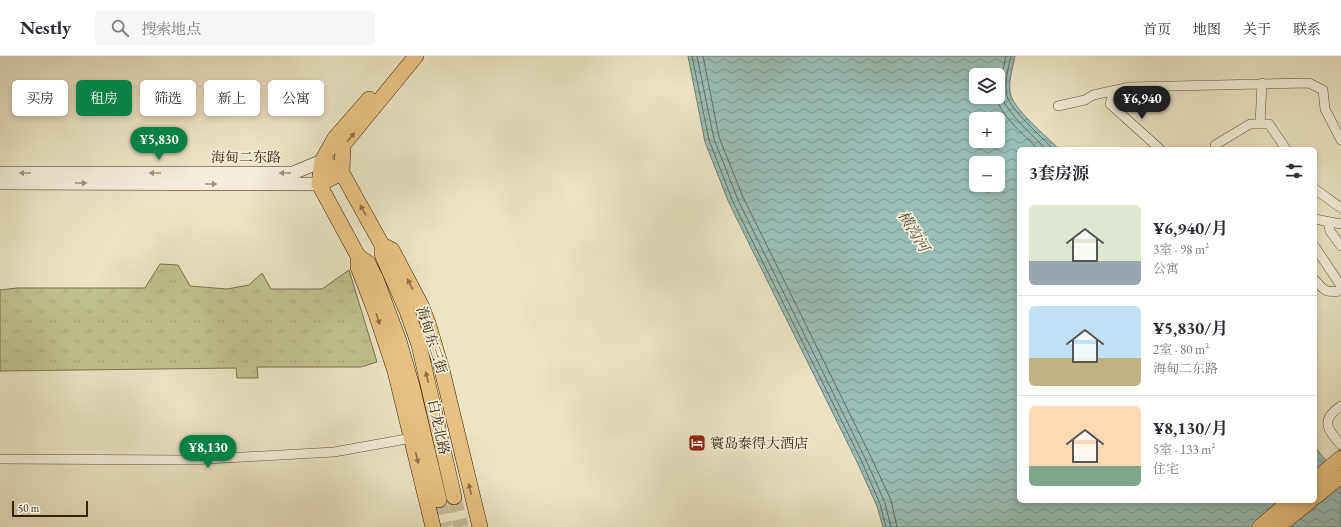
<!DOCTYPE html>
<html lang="zh">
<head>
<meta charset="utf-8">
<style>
  :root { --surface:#fff; --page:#f7f7f7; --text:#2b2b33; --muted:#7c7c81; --line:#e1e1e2; --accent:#0b8043 }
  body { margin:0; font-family:"EB Garamond","Noto Serif SC",serif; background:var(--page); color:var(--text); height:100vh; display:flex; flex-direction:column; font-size:15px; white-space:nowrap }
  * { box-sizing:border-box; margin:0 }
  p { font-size:13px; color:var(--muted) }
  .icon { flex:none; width:22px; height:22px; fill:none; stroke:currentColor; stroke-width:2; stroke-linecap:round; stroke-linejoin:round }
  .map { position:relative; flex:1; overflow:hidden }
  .sheet { position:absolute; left:1017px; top:91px; width:300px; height:356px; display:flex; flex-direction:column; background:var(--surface); border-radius:6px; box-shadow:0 2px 6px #0003 }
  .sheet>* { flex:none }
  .top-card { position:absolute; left:12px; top:24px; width:380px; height:36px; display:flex; gap:8px }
  .tools { position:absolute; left:969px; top:12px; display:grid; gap:8px }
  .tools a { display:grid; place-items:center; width:36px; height:36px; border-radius:6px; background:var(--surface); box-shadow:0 2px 6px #0003; font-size:20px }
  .scale { position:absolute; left:12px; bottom:10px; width:76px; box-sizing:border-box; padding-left:4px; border:2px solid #381f09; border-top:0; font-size:11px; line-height:14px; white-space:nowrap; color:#381f09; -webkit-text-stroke:3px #f3edd9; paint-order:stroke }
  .price { position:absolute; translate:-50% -34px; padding:0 9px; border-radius:14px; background:var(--accent); color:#fff; font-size:13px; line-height:26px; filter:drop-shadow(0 1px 2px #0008) }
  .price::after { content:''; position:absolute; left:50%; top:24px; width:12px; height:9px; margin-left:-6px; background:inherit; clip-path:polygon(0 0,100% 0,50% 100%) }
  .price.selected { background:#222; color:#fff }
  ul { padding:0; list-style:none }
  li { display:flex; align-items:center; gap:12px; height:100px; padding:0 12px }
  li+li { border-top:1px solid var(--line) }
  li span { display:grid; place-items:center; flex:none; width:112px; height:80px; border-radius:6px; color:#555 }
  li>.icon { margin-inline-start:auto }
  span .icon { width:48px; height:48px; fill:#fffc; stroke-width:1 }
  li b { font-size:17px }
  h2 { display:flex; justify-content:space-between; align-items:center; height:48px; padding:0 12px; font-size:17px }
  .tag { padding:0 14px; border-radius:6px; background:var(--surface); box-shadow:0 2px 6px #0003; font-size:14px; line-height:36px }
  .tag.selected { background:var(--accent); color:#fff }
  header { display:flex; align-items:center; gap:24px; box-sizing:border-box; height:56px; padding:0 20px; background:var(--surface); border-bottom:1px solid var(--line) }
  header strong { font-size:19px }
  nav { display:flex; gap:22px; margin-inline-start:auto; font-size:14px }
  .search { width:280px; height:36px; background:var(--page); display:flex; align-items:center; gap:10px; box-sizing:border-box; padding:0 14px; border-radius:6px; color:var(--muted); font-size:15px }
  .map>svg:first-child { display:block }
</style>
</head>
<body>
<header>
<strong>Nestly</strong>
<div class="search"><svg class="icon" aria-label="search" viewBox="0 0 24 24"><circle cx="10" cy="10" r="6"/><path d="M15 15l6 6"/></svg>搜索地点</div>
<nav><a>首页</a><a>地图</a><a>关于</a><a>联系</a></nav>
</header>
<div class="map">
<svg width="1341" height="471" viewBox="0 0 1341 471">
  <defs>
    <pattern id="grass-tufts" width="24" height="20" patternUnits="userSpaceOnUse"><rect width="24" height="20" fill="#bfc290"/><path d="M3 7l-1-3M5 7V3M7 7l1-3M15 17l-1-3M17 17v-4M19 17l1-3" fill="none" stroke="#a5a67b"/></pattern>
    <pattern id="water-waves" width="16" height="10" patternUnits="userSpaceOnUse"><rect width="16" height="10" fill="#99beb7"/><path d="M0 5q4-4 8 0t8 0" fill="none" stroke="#7e9a93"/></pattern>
  </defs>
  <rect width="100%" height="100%" fill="#ece4c5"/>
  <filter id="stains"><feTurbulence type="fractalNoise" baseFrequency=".005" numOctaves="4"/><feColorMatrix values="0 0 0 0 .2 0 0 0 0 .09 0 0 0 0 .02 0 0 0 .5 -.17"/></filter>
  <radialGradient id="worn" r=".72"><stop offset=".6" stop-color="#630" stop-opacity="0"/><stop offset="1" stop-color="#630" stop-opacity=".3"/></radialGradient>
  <path fill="url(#grass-tufts)" stroke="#7c704c" d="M160,208L178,209L190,230L227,233L249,229L262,217L271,233H322L349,214L377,306L361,311H257L258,322H237L236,312L0,315V234L17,232H145Z"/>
  <path fill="url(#water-waves)" stroke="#727e71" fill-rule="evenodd" d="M688,0H1015C1013,11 1007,28 1011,40C1017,56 1046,80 1059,93H1019V445H1315V391L1341,423V471H883L877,450L858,408L729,147L705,86ZM976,19H998V41H976ZM976,63H998V85H976ZM976,107H998V129H976Z"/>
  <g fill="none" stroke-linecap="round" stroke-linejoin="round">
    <path stroke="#686e60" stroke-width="1" d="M692,0L709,84L733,146L862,406L880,448L886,471
      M697,0L714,83L738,144L866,404L885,447L891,471
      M703,0L719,81L743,141L871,401L891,444L897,471
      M1006,0C1003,13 1000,27 1002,40C1004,54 1036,83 1046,93
      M1011,0C1008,13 1004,27 1007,40C1010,53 1043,82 1053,93
      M996,41C1000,59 1025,80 1038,93"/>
    <path stroke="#c8bd9f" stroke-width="15" stroke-dasharray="15 8" stroke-linecap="butt" d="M454,441L461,471
      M439,444L445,471"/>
    <g stroke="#655038" stroke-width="10">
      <path id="street" d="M1117,34L1113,39L1110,48L1160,93
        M1058,50L1085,44L1093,39L1130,31L1309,27L1323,34L1325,53L1341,84
        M1260,68L1262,27
        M1218,93L1215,89L1250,68H1269L1286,93
        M1315,133L1341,152
        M1315,163L1341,168
        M1328,166L1330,175L1341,190
        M1315,191L1341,230
        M1315,224C1324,235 1327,237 1341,235
        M1341,350C1320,364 1327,373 1341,389
        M0,403L191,404L334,396L412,382"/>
    </g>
    <g stroke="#381f09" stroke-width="14">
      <path id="secondary" d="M0,117H293L322,105
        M0,127L319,128"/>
    </g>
    <g stroke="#381f09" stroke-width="16">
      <path id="primary" d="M416,0L343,89L342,117L382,189L392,194L421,249L428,267L442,314L480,471
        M322,105L342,117L319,128L322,105L335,82L369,43
        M319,128L358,200V211L375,255L395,315L433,471
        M382,189V198L407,255L419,289L454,441
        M358,200L368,207L376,223L399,285L412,330L439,444
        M1315,424L1341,402
        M1315,441L1341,420
        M1260,471L1290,445
        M1278,471L1310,445"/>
    </g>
    <use href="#street" stroke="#f3edd9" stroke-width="9"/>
    <use href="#secondary" stroke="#f3edd9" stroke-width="13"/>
    <use href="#primary" stroke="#e6c282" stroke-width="15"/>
  </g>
  <defs><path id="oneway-solid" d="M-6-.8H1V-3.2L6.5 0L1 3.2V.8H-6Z"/></defs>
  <g fill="#8f7046">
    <use href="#oneway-solid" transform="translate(351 81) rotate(-50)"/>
    <use href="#oneway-solid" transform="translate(363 154) rotate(-119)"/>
    <use href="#oneway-solid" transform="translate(410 228) rotate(-118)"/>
    <use href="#oneway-solid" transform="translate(378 263) rotate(71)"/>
    <use href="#oneway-solid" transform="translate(427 321) rotate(-104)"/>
    <use href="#oneway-solid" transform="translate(417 402) rotate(77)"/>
    <use href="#oneway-solid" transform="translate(470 433) rotate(-103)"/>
  </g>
  <g fill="#9f907b">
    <use href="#oneway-solid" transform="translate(25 117) rotate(-180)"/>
    <use href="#oneway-solid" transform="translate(155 117) rotate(-180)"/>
    <use href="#oneway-solid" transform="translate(285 117) rotate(180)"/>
    <use href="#oneway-solid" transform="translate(81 127)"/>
    <use href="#oneway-solid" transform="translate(211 128)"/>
  </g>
  <defs>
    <g id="hotel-square" transform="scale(0.9)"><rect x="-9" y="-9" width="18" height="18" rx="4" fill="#8f2418" stroke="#f3edd9"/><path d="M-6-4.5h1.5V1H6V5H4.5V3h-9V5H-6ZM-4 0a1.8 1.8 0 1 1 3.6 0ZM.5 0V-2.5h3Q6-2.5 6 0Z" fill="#fff"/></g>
  </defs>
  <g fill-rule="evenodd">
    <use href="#hotel-square" x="697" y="387"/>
  </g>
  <g text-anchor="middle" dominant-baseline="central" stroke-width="3.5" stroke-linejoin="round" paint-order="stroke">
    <g font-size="14" fill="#381f09" stroke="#f3edd9">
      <text x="246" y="101">海甸二东路</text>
      <text transform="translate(432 284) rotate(72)">海甸东三街</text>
      <text transform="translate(439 371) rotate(78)">白龙北路</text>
    </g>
    <g font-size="14" fill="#381f09" stroke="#f3edd9" text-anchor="start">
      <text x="710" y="387">寰岛泰得大酒店</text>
    </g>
    <g font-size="15" font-style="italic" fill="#554f3d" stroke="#f3edd9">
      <text transform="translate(914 175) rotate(58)">横沟河</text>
    </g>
  </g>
  <rect width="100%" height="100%" filter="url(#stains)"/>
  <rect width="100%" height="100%" fill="url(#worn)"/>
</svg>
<div class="tools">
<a><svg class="icon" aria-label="layers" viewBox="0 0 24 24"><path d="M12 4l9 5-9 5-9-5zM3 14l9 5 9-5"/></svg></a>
<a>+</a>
<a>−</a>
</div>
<div class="scale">50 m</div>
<b class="price selected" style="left:1142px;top:64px">¥6,940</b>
<b class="price" style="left:159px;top:105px">¥5,830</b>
<b class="price" style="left:208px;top:413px">¥8,130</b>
<div class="top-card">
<a class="tag">买房</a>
<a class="tag selected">租房</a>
<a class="tag">筛选</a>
<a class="tag">新上</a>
<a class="tag">公寓</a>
</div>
<section class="sheet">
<h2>3套房源<svg class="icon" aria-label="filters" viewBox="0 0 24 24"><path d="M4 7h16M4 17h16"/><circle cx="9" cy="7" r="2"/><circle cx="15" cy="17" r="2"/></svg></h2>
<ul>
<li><span style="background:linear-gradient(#dfe7d0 70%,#9aa5b1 0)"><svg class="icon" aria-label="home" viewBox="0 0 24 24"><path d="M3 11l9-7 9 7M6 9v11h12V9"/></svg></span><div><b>¥6,940/月</b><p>3室 · 98 m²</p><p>公寓</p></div></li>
<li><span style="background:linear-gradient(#bfe0f5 65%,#c2b280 0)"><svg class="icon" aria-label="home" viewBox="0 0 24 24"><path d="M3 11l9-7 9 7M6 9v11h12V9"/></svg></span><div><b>¥5,830/月</b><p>2室 · 80 m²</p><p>海甸二东路</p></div></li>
<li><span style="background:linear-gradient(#ffd9b3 75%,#7fa58c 0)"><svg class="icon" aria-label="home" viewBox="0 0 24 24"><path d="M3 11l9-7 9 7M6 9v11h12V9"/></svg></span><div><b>¥8,130/月</b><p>5室 · 133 m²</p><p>住宅</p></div></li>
</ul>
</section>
</div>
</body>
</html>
